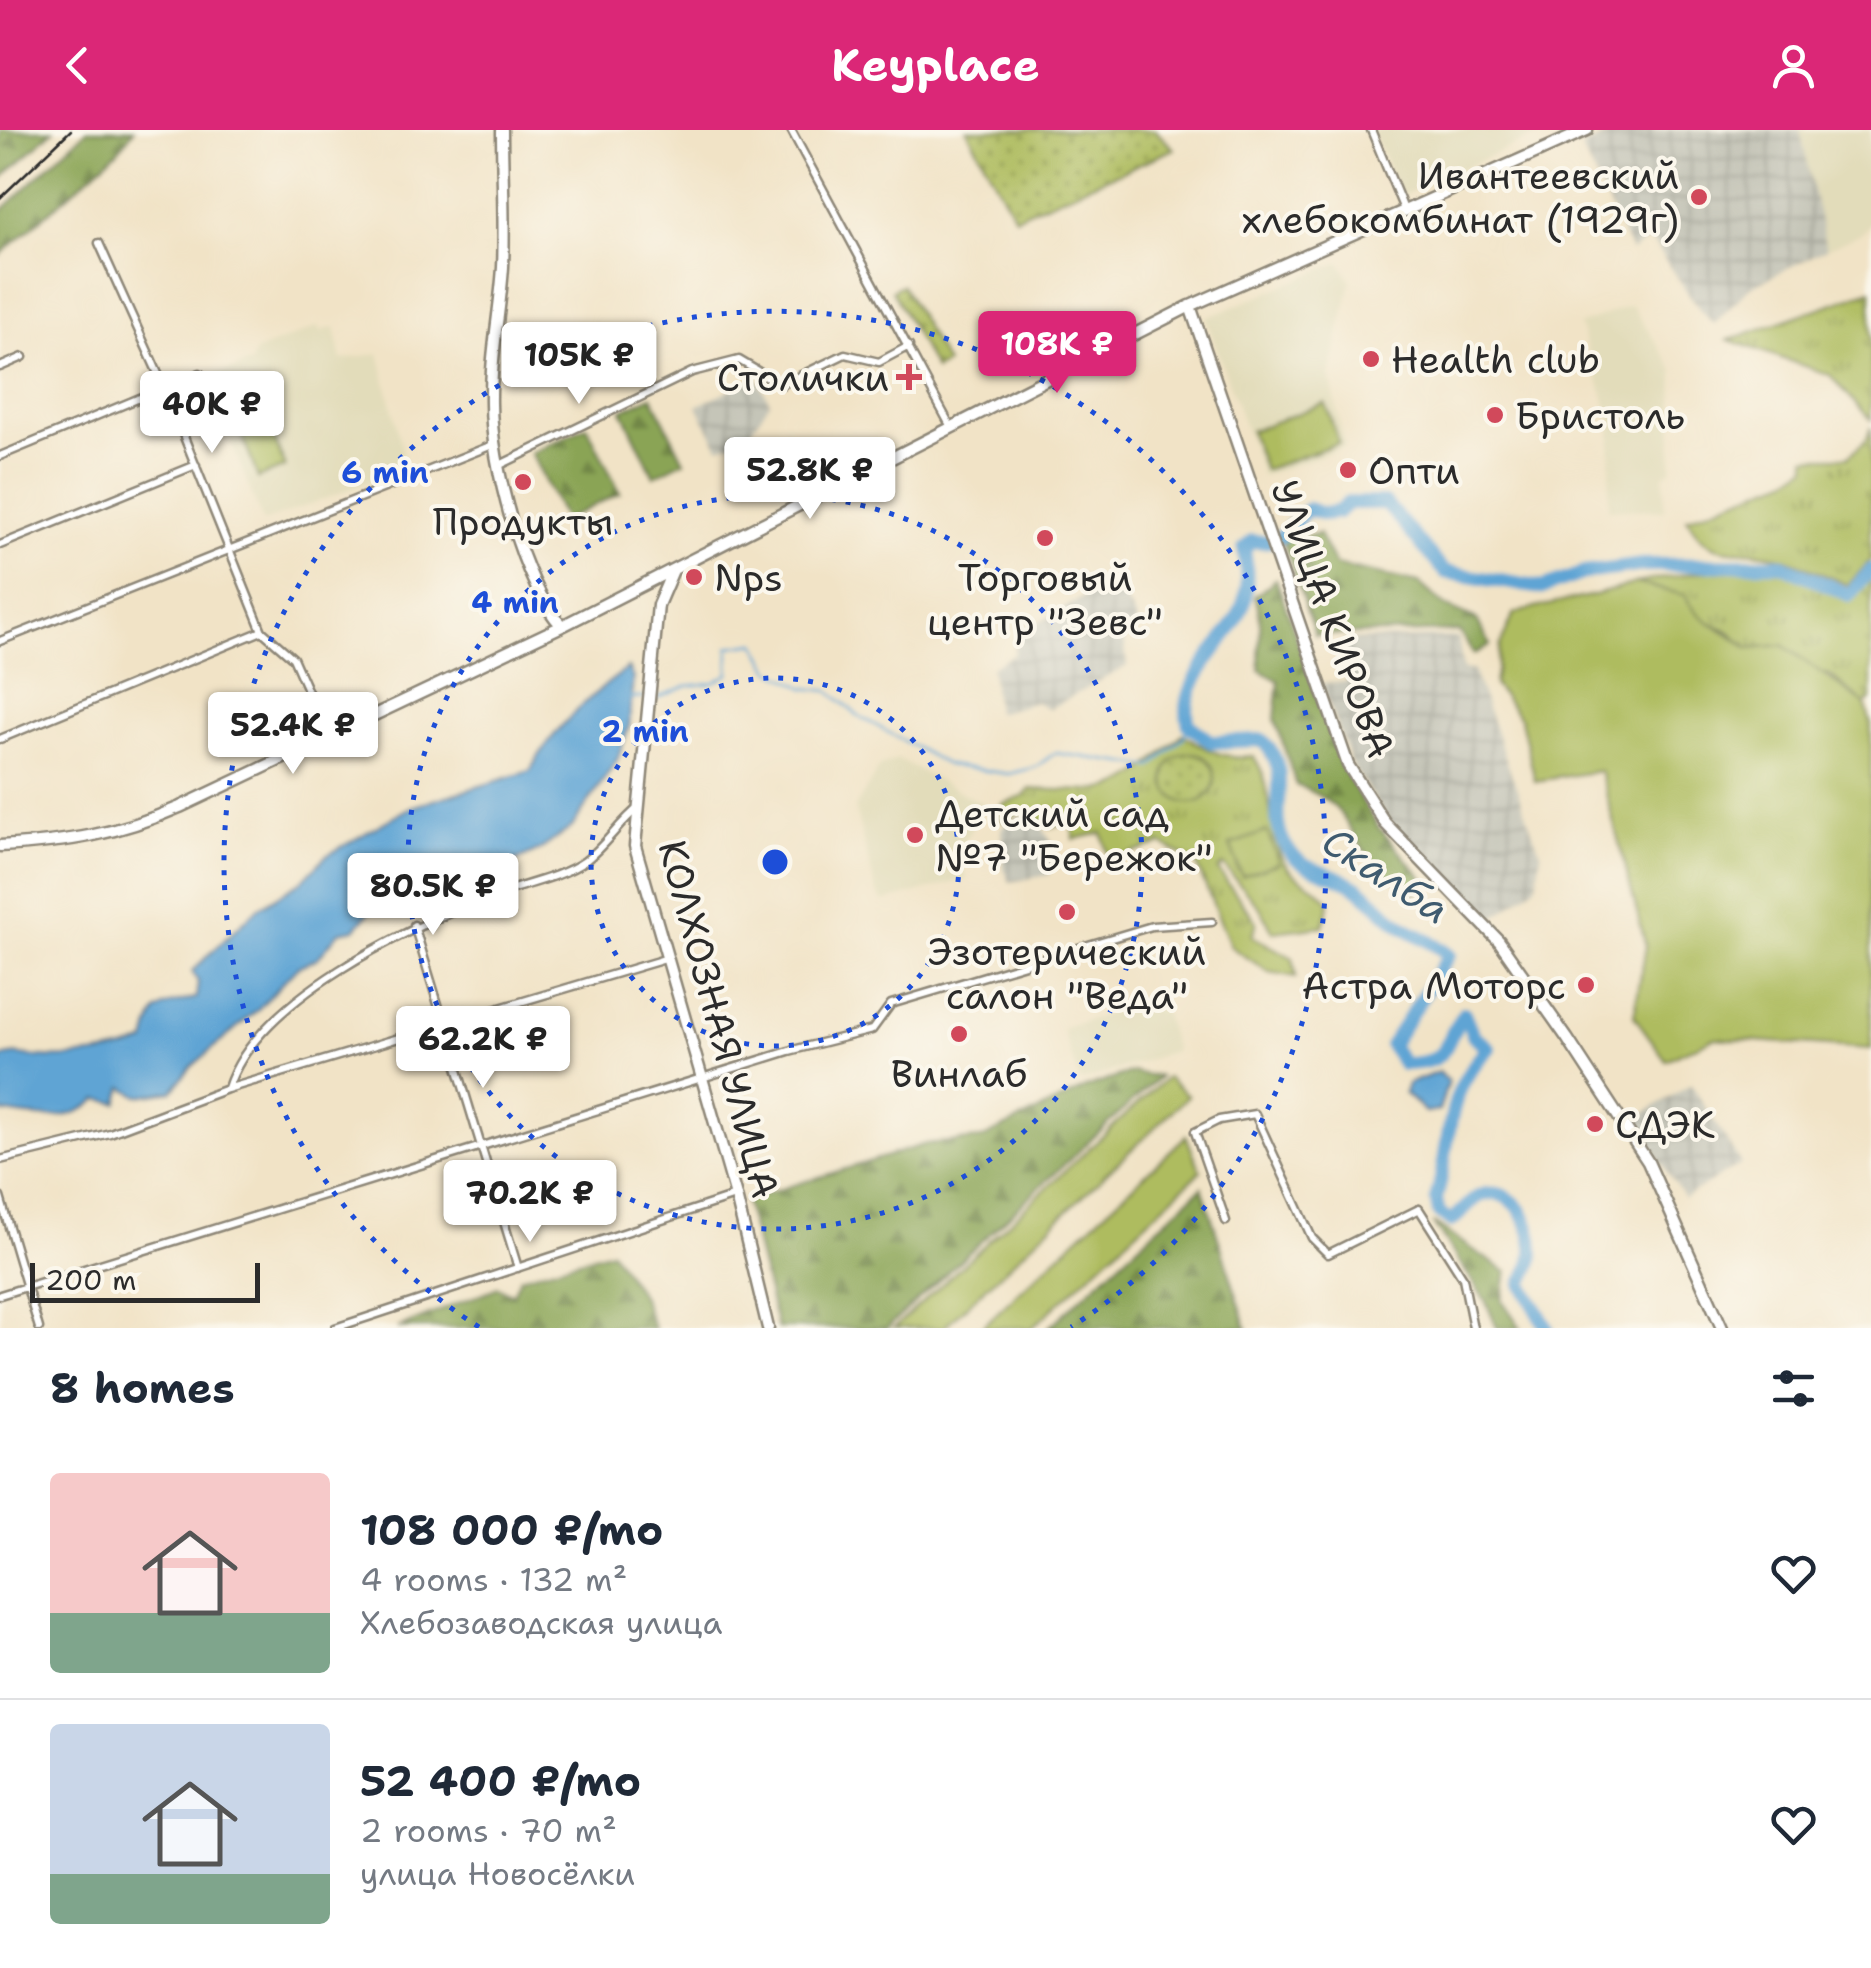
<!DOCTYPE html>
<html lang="en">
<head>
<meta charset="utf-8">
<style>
  :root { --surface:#fff; --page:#f2f2f3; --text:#1f2937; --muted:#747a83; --line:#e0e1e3; --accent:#db2777 }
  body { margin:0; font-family:"Shantell Sans",sans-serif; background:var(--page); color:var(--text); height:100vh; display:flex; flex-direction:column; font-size:38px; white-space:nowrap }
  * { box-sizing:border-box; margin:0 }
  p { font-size:32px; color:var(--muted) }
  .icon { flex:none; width:55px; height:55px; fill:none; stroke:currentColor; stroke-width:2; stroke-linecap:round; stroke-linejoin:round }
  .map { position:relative; height:1198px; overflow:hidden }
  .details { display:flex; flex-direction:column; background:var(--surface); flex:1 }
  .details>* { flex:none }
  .scale { position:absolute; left:30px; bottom:25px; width:230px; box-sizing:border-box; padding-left:10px; border:5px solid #2b2b2b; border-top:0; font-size:28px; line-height:35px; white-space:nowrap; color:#2b2b2b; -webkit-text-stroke:8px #fbf7ec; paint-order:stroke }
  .price { position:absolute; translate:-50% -85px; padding:0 22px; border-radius:10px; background:#fff; color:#222; font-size:32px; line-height:65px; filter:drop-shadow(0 2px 5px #0008) }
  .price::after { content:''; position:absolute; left:50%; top:60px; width:30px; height:22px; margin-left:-15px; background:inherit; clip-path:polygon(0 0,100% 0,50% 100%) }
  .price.current { background:var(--accent); color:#fff }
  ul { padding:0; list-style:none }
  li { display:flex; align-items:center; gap:30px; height:250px; padding:0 50px }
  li+li { border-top:2px solid var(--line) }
  li span { display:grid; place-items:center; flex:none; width:280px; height:200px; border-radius:10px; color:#555 }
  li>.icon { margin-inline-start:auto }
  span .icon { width:120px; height:120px; fill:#fffc; stroke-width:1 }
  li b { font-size:42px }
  h2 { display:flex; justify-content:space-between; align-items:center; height:120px; padding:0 50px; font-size:42px }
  header { display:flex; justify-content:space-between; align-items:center; height:130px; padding:0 50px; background:var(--accent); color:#fff; font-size:45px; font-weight:700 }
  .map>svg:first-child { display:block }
</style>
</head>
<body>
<header><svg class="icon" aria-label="back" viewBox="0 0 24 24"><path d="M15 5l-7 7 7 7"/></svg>Keyplace<svg class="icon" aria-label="person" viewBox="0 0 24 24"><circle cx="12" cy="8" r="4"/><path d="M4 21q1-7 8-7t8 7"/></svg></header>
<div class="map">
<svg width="1871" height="1198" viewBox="0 0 1871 1198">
  <defs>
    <pattern id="industrial-grid" width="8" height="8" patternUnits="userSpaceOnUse" patternTransform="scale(2.5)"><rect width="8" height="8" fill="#c5c5b8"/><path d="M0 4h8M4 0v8" fill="none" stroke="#a9a99e"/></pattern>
    <pattern id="grass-tufts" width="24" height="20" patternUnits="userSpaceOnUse" patternTransform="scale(2.5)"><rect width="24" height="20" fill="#aebc5e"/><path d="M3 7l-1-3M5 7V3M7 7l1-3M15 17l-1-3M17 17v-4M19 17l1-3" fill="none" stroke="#8e994e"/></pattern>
    <pattern id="forest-firs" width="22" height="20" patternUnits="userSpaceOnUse" patternTransform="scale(2.5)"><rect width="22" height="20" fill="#8aa455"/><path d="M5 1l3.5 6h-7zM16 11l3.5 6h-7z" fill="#718647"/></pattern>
    <pattern id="park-dots" width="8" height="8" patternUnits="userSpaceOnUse" patternTransform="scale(2.5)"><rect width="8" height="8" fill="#aebc5e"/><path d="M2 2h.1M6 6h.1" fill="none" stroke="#8e994e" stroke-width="1.8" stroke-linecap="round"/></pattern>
  </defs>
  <rect width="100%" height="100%" fill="#fbf7ec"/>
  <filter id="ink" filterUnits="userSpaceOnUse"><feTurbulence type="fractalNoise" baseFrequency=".01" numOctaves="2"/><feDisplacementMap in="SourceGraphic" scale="20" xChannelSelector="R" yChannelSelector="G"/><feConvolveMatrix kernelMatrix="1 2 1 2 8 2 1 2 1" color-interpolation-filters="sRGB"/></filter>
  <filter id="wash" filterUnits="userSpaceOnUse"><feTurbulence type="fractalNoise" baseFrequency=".0048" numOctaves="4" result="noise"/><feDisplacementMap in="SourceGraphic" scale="40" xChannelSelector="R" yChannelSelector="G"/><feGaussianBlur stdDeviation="2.25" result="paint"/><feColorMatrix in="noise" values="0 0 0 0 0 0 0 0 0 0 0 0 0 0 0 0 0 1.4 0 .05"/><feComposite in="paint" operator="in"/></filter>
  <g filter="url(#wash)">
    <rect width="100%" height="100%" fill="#f1e3c6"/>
    <path fill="#e2dcba" d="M1372,0H1549L1401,66Z
      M1800,0H1871V94L1862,103L1826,119Z
      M1340,132L1351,151L1330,246L1345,317L1262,346L1206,188Z
      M1631,175L1674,240L1672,339L1664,345V380L1608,379L1612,290L1579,195Z
      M319,196L321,201L335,197L342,230L379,223L407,338L263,392L205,248L251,233L255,222Z
      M898,629L985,675L953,731L956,741L964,740L967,749L883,772L876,761L855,678L880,636Z
      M1143,872L1164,883L1175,921L1080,952L1062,899Z"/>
    <path fill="url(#industrial-grid)" d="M1619,0H1800L1826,119L1749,158L1714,194L1700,180L1650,109L1631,121L1581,18Z
      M756,246L770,272L744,310L719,317L697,276Z
      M1115,450L1137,491L1132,505L1124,509L1127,536L1049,579L1036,572L996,583L991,537L1014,524L1016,505Z
      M1458,507L1463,540H1473L1541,724L1536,756L1487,793L1389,692L1351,634L1321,553L1347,552L1343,510Z
      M1025,684L1041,695L1057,720L1049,745L1010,752L1003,736L1002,697Z
      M1691,954L1741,1034L1684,1068L1633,990Z"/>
    <path fill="url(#grass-tufts)" stroke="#6c7444" stroke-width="2.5" d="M1871,160V290L1830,245L1729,210Z
      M1871,297V430L1848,455C1823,445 1794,429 1767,424C1730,416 1710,430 1687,388L1788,349L1808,336L1807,327H1848L1866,310Z
      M1781,434L1849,465L1871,440V570L1865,574L1830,545L1748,518L1729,501L1694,485L1684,465L1635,453L1739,435Z
      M1183,604C1207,620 1223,630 1253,626C1276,657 1265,697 1284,732C1293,750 1319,754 1330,773L1323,796L1273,802L1261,779L1223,735L1218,740L1257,792L1252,806L1293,828L1296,847L1269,842L1231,817L1196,733L1162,714L1109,730L1102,703L1074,709L1071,692L1050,697L1025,680L1002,691V674L1023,667L1030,659C1120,662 1117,667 1183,604Z"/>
    <path fill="url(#forest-firs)" stroke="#5a6840" stroke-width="2.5" d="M0,0H53L0,50Z
      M87,0H134L117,22L0,125V82Z
      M652,266L684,331L654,346L622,280Z
      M587,296L620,363L564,390L531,323Z
      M1319,404L1335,435L1419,453L1445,476L1477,490L1490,515L1474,524L1459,501L1315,505L1283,410Z
      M1276,449L1341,636L1378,697L1427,752L1416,764C1402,754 1384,744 1372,730C1339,692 1353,678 1296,655L1275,589L1279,551L1260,540C1257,510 1265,495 1255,466Z
      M1133,942L1159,947L887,1198H777L745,1070L926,1014L981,1009L1088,957Z
      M1202,1057L1247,1198H1048Z
      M1433,1093L1507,1142L1502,1170L1521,1198H1497L1485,1170Z
      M611,1121L642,1167L654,1198H398L498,1157L513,1164L520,1147Z"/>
    <path fill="url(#park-dots)" stroke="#6c7444" stroke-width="2.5" d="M967,0H1155L1174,19L1015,87Z
      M902,155L946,234L935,240L892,160Z
      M1165 648a25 25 0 1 1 50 0a25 25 0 1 1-50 0Z"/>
    <path fill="#aebc5e" stroke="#6c7444" stroke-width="2.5" d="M1325,273L1339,313L1264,340L1250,301Z
      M267,289L285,337L258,348L240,299Z
      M1635,453L1685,465C1697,492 1726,498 1748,518L1783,515L1865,574L1871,594V919L1714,908L1666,930L1634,886L1646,816L1600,641L1535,651L1521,589L1494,555L1500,516L1514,484C1555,471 1595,468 1635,453Z
      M1267,701L1279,733L1242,746L1230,715Z
      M1167,947L1188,966L943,1198H894Z
      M1186,1006L1201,1041L1032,1198H981Z"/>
    <path fill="#5ea4d4" stroke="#446880" stroke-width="2.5" d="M628,538L633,548L629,597L617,630L572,697L540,720L473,751L403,764L373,778L355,799L339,802L318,828L297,837L257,880L190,938L172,961L138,966L123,957L118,973L98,969C71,994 35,988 0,982V928C14,921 25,927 40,927C73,929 117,924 146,912C155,873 159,877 196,868L198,852L192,841L257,779L302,751L326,726L411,677L530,641C554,597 588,567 628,538Z
      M1439,942L1448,951L1439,981L1425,982L1404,963L1407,954Z"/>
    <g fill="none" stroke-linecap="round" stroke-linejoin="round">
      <path stroke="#5ea4d4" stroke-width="2.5" d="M630,568H647
        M655,569L687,556L713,553L729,544V517L756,513L771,540L805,558L829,561L859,586L947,635L1009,644L1036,637L1055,623L1152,637L1183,608L1189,595"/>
      <path stroke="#5ea4d4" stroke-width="14" d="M1547,1198L1522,1154C1525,1147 1530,1139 1532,1131C1538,1102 1518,1055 1482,1065C1471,1069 1462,1084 1451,1091L1439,1083L1436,1069C1453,1011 1441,965 1489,918L1473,905L1464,883C1441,915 1453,933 1403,934L1391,915L1449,825C1434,813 1418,806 1402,796C1383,783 1369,762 1348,752C1327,741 1301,739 1287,718C1262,679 1298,647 1262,610L1211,612L1189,595C1177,552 1223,519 1240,482C1249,465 1247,438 1244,419L1252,411C1288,416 1287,393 1309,379L1323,384L1338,382L1348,373H1385L1445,442L1542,458L1584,443L1643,435L1781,434L1849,465L1871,440"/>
    </g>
  </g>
  <g filter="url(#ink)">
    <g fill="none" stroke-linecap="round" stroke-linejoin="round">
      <g stroke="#8e8778" stroke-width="11">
        <path id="street" d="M791,0L951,297
          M1371,0L1405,82
          M99,113L164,257L262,501L293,528L328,607
          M0,237L23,227
          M0,326L200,243
          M500,335L692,242L739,230L781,255L845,224L879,232L909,216
          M0,415L196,335
          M0,511L495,314
          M0,609L262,501
          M414,795L518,1138
          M228,958C257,868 409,797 492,766C520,755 561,748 585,731C605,716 619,693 639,677
          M0,1030L110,1003L227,959L665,829
          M0,1067L39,1198
          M1226,1091L1195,1002L1219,990L1255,984L1312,1108L1328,1124L1419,1079L1463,1148L1473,1198
          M0,1165L789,921L872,900L891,874L1152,796L1212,792
          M335,1198L735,1066"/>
      </g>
      <g stroke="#8e8778" stroke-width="15">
        <path id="secondary" d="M502,0C502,45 505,92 503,137C500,183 490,228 491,274C491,332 522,454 562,496
          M1190,176L1348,635L1385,693L1499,811L1567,908L1648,1032L1722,1198
          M673,440L658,475L635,716L736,1066L768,1198
          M0,716C68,712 116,705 180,677L562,496L1190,176L1587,0"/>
      </g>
      <use href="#street" stroke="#fff" stroke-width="6"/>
      <use href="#secondary" stroke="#fff" stroke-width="10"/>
      <path stroke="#2b2b2b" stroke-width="2.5" d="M0,68L71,0"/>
    </g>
  </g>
  <g fill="none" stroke="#1d4ed8" stroke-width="5" stroke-dasharray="5 10">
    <circle cx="775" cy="732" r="184"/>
    <circle cx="775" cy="732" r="367"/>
    <path d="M479 1197A551 551 0 1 1 1071 1197"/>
  </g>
  <g fill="#d1495b" stroke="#fbf7ec" stroke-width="4">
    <circle cx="1699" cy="67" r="10"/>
    <circle cx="1371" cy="229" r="10"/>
    <path d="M904 232h10v10h10v10h-10v10h-10v-10h-10v-10h10z"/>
    <circle cx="1495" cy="285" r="10"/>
    <circle cx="1348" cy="340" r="10"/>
    <circle cx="523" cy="352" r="10"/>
    <circle cx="1045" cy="408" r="10"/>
    <circle cx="694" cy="447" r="10"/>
    <circle cx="915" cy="705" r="10"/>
    <circle cx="1067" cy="782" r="10"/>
    <circle cx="1586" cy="855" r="10"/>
    <circle cx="959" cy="904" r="10"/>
    <circle cx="1595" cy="994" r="10"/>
  </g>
  <g text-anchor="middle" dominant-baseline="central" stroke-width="8" stroke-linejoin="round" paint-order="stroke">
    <g font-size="38" fill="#2b2b2b" stroke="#fbf7ec" text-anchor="start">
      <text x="1679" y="45" text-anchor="end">Ивантеевский<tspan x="1679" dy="44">хлебокомбинат (1929г)</tspan></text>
      <text x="1391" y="229">Health club</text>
      <text x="889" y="247" text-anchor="end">Столички</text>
      <text x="1515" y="285">Бристоль</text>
      <text x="1368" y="340">Опти</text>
      <text x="523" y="391" text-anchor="middle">Продукты</text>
      <text x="714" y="447">Nps</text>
      <text x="1045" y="447" text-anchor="middle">Торговый<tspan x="1045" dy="44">центр "Зевс"</tspan></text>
      <text x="935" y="683">Детский сад<tspan x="935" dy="44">№7 "Бережок"</tspan></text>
      <text x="1067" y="821" text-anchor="middle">Эзотерический<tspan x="1067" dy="44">салон "Веда"</tspan></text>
      <text x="1566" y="855" text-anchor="end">Астра Моторс</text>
      <text x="959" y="943" text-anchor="middle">Винлаб</text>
      <text x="1615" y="994">СДЭК</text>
    </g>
    <g font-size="38" fill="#2b2b2b" stroke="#fbf7ec">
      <text transform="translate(1333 489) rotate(70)">УЛИЦА КИРОВА</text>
      <text transform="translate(719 889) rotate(75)">КОЛХОЗНАЯ УЛИЦА</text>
    </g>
    <g font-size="40" font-style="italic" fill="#3f5b6f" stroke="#fbf7ec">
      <text transform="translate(1386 745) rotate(33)">Скалба</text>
    </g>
  </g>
  <circle cx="775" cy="732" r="15" fill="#1d4ed8" stroke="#fbf7ec" stroke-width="5"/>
  <g font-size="30" text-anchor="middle" font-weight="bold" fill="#1d4ed8" stroke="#fbf7ec" stroke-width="8" stroke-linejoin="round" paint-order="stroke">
    <text x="385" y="353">6 min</text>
    <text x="515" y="483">4 min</text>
    <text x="645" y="612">2 min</text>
  </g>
</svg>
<div class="scale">200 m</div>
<b class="price current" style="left:1057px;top:266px">108K ₽</b>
<b class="price" style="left:579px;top:277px">105K ₽</b>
<b class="price" style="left:212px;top:326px">40K ₽</b>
<b class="price" style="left:810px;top:392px">52.8K ₽</b>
<b class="price" style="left:293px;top:647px">52.4K ₽</b>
<b class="price" style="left:433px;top:808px">80.5K ₽</b>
<b class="price" style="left:483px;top:961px">62.2K ₽</b>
<b class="price" style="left:530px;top:1115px">70.2K ₽</b>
</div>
<section class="details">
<h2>8 homes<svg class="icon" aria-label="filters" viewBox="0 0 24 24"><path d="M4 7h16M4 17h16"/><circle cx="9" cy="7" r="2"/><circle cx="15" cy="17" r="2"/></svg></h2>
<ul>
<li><span style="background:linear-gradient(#f6c9c9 70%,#7fa58c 0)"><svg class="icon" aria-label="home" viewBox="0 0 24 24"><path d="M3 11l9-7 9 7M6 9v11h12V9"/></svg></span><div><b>108 000 ₽/mo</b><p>4 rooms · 132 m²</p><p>Хлебозаводская улица</p></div><svg class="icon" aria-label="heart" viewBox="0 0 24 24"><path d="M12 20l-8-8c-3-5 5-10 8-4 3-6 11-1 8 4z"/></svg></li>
<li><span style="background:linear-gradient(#c9d6e8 75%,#7fa58c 0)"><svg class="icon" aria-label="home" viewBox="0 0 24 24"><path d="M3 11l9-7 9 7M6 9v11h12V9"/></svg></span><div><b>52 400 ₽/mo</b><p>2 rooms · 70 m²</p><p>улица Новосёлки</p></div><svg class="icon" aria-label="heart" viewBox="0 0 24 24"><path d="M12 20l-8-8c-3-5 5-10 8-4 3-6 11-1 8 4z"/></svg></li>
</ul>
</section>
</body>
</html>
